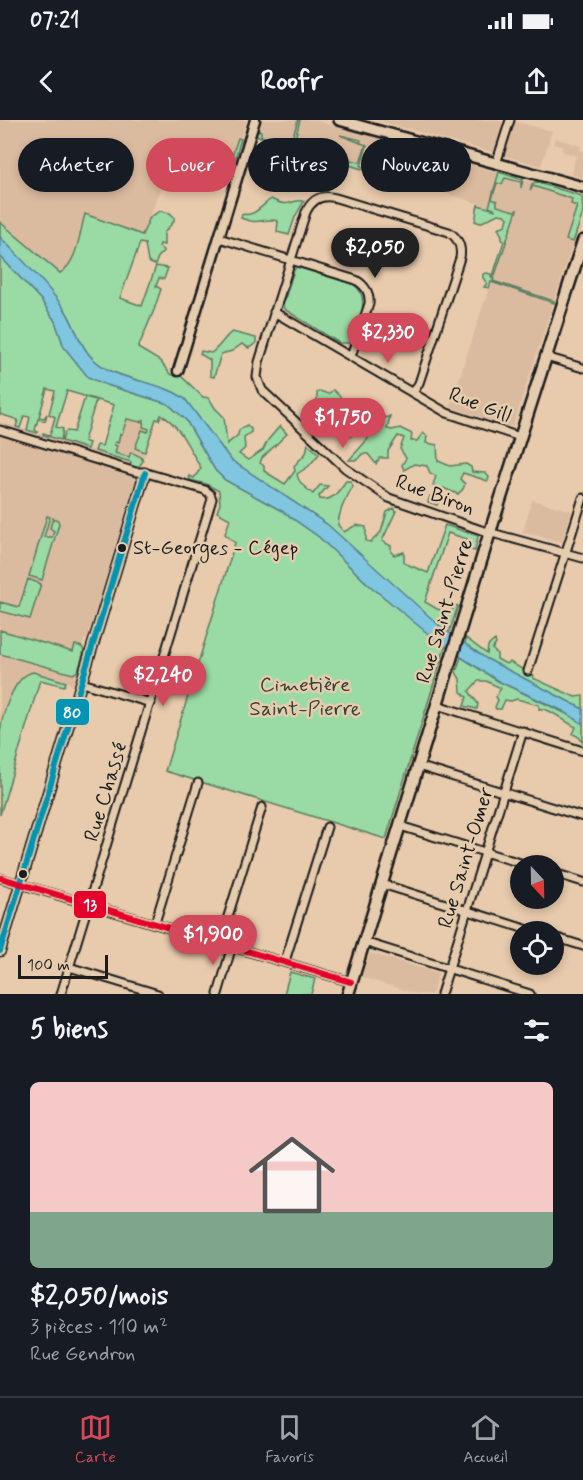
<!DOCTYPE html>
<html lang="fr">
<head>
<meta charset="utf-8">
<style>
  :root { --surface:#171b24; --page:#20242c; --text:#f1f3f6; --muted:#9ea1a6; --line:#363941; --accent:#d1495b }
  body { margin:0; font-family:Mynerve,sans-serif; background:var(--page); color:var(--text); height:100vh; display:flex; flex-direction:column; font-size:22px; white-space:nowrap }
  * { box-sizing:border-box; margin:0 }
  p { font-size:20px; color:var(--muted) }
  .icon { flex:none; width:33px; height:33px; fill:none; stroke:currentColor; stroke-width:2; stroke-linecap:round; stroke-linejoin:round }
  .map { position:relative; height:874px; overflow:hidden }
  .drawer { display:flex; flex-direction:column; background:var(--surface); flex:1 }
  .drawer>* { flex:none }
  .banner { position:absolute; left:18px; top:18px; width:548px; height:54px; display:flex; gap:12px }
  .needle { width:39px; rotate:158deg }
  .fabs { position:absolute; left:510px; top:735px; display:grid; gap:12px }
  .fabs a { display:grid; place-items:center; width:54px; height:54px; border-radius:50%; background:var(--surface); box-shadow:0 3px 9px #0003; font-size:30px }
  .scale { position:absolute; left:18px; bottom:15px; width:90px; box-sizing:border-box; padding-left:6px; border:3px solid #1c1c1c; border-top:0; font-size:16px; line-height:21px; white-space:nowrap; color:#1c1c1c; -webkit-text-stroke:4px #e6ccae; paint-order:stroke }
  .price { position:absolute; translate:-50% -51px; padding:0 14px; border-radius:21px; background:var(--accent); color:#fff; font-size:20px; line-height:39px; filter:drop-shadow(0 2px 3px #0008) }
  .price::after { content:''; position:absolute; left:50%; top:36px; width:18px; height:14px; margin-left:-9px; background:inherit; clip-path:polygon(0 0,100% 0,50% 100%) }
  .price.active { background:#222; color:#fff }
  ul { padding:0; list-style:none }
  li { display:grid; align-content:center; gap:12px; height:318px; padding:0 30px }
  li+li { border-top:2px solid var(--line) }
  li span { display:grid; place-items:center; height:186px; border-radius:9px; color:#555 }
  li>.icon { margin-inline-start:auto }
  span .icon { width:108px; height:108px; fill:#fffc; stroke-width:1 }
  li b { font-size:26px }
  h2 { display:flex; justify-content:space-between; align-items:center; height:72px; padding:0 30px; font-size:26px }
  .pill { padding:0 21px; border-radius:27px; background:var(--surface); box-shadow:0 3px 9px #0003; font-size:21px; line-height:54px }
  .pill.active { background:var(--accent); color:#fff }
  .status { display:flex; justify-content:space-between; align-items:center; height:42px; padding:0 30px; background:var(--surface); direction:ltr }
  .status svg { height:16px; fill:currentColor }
  header { display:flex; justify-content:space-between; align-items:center; height:78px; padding:0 30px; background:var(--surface); font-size:27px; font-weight:700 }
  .tabs { display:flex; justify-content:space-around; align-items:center; height:84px; border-top:2px solid var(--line); background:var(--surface); font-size:16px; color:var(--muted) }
  .tabs a { display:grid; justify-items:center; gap:3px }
  .tabs .active { color:var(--accent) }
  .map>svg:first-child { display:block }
</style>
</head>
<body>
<div class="status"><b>07:21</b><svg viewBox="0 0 49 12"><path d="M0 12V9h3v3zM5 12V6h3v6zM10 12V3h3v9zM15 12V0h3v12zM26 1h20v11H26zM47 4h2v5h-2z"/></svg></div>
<header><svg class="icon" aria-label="back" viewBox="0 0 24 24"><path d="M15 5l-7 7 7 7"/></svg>Roofr<svg class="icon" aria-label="share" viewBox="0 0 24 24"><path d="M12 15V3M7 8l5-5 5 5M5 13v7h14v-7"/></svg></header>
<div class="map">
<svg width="583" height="874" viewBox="0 0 583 874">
  <rect width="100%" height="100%" fill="#e8caac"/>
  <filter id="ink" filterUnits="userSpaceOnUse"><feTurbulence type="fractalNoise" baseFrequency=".0167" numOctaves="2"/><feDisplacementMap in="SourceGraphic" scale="12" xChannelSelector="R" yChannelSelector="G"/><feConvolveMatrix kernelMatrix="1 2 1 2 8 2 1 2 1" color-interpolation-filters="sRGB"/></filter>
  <g filter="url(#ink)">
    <path fill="#dbbb9f" d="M0,0H247L235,36L178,21L143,115L85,94L73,137L67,150L60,153L0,102Z
      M260,0H314L582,76L583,93L513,306L510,307L450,287L513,94L255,15Z
      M376,0H496L505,3L497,27L492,32Z
      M513,1L552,11L541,46L505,36V30Z
      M555,18L581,26L580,30L583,31V58L571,55L576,36L564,32L561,29L562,26L553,24Z
      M123,288L155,299L146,332L141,345L138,348L135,362L87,519L84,520L82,528L84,531L73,566L68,562L41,555L0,695V302L108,335Z
      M532,380L572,391L562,422L523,412Z
      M370,833L438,853V855L432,874H418L361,857Z"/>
    <path fill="#9adaa4" stroke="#5b7b60" stroke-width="1.5" d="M298,0H300L293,26L350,42L351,40L360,42L366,25L340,15L361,20L360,23L367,25L361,46L390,55L389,57L322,37L317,49C302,54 295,58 288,72L277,70C277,55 280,40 287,26L255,15L256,10L261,11V16L290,25Z
      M238,18L241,19L231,52L210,46L204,56L196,54L192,64L154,54L160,51L170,32L174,30L178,21L232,36Z
      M499,52L523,60L521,68V62L505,58L502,64L497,63L492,79L497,81V86L514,91L517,90L493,161L554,181V183L491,162L489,168L484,167L487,163L483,158V154L487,153L491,154L492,159L504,121L502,120V116L498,108L506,105L508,98L505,95L498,94L480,103L475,101C477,95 476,91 478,85L496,90L489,87Z
      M535,62L582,76L583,93L573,122L566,120L577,86L571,84L572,79L533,66L530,71L532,64Z
      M271,79C290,89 290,79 304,81L295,97L289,115L277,112L278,101C263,97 259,106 241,98L242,94C255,97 262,85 271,79Z
      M160,91L170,93L174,97V101L164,113V125L160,124L159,127L163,130V133L159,135L155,145L148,142L145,124L140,123L120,178L142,186L156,146L168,148L164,159L159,158L156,166L161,169L154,190L138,228L160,241L170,254L181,256L203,277L209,278L215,288L224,297L227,324L238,315L239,310L247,305L251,309V312L244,317L245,328L239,334L248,340L263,330L268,320L280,306L287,314L262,338L260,343L264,346V351L285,364L295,351L294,346L306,333L308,324L319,334L309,346L297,354C298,363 306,368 313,374L320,365L328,366L319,376L320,379C333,382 339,370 346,361H350L353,366C346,379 339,389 338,405L344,412L356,405L366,407V421L371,422L381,412L387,392L394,388L396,391L382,421L391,426V432L394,435L404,432V443L428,453L445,405L478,416L475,431L468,429L470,420L448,413L425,482L437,489L449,492L453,489L454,485L458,486L449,513L415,486L328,405L231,340L185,279C158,259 117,263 92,238C79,225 75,205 65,190C45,163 23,141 0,117V102L60,153C77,144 80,111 85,94L142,115L150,97Z
      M0,136L41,180L55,201L64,227L88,257L104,264L168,284L186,300L215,350L225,360L282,391L319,417L368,464L445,527L386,719L165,651L235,423L225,414L230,399L217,392L220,384L219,371L206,364L190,360L189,356L194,358L201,348C190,331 180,304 161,295L159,300L156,299L145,332L135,328L142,310L148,312L149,309L143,307L144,300L140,302L127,299L122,314H120L118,323L115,322L114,325L117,326L115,333L129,337L131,332L141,337L143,341L138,348L130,346L131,342L95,331L97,325L102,326L114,285L67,271L56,307L63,309L61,320L43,315V313L50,315L55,297L49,294L55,271L47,269L39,297L44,298L47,294L45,301L38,299L35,310L38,312L37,313L27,310L30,297L24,296L20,308L16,307L18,300L0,294Z
      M297,147L352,164C373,174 358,207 350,223H339L284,189L283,185L294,150Z
      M232,212L256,218V223L249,228L242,224L232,231L221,234L214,257L210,256V240L200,234L201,231L211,233C220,227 226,215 232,212Z
      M333,270L349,285L344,294H339L331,288L324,290L309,307L306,304C311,291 318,289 317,273L320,271L328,274Z
      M85,277L96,280L84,321L89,323L87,329L62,321L65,312L67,311L74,312Z
      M372,290H379L385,298L390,296L387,309L392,310L400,308L412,314L411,321H417L423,313L427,316L426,323L437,325L438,341L450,346L466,344L471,347L472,352L485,353L489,357L488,361L463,353L460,359L465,364L463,369L458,374L443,368L437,385L428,382L430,376L435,377L439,368L433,365L436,356L430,353L427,346L414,344L404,350L402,345L406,338L400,329L404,318L398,316L388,331V338H380L376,344L368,334H362L357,340H349L367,320L375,305L370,297L364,301L351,316H347L345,313L347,308Z
      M47,396L50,397L44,417H52L54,411L50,408L53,398L58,400L59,404L42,460L29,456Z
      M28,459L41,464L30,499L0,491V482L19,487Z
      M0,510L73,532L75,525L82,527L84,531L78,551L73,554L0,534Z
      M466,518L487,534L488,526L495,520L496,524L492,529L497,534V539L506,544L510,542L534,556L533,558L575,577L583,576V589L487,539L465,524Z
      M461,537L498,561L575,598L583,604V623L579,617L573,614L576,607C565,603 550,587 539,589V585L517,579L511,581L505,580L501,589H496L495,587L498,580L496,577L501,568L486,561H478L469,571L478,584L477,589L464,586L467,577L461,572L460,559L456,552Z
      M33,552L66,562L64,566L40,560L0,695C0,669 0,642 0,615C1,597 13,556 33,552Z
      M290,852L315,859L311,874H284Z"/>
    <path fill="#80c6e1" stroke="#588292" stroke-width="1.5" d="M0,117C23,141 46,163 65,190C75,205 79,225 92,238C117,263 158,259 185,279L231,340L328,405L441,507L487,539L583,589V604L563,591L498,561L438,522L368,464L319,417L282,391L225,360L215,350L186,300L168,284L104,264L88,257L64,227L55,201L41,180L0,136Z"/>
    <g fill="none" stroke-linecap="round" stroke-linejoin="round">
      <g stroke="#1c1c1c" stroke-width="11">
        <path id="minor" d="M496,44L510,0
          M219,118L356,160C366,166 370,173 369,184L351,236
          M274,192L447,293L520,317
          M546,237L583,248
          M413,273L419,263L460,138C462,127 458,118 449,112L336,78C322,74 312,79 306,92L259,242L257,257L262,270L345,348L389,378L481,410L583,438
          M0,310L136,352H143L205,370L210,374L212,379L61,874
          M528,551L583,378
          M82,563L151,583
          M437,585L583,631
          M418,646L583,697
          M400,706L530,746
          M554,753L583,762
          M0,758L351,862
          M382,764L535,812
          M155,803L198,663
          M554,817L583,826
          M220,822L262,687
          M364,822L530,874
          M285,841L327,707
          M69,847L158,874
          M218,874L232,826
          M441,874L523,611"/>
      </g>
      <g stroke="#1c1c1c" stroke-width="13">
        <path id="tertiary" d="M178,251L255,0
          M0,831L145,353"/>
      </g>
      <g stroke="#1c1c1c" stroke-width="14">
        <path id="secondary" d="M339,0L583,67"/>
      </g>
      <g stroke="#1c1c1c" stroke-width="15">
        <path id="primary" d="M348,874L490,412L583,121"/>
      </g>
      <use href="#minor" stroke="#e6ccae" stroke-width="7"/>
      <use href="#tertiary" stroke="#e6ccae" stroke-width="8"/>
      <use href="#secondary" stroke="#e6ccae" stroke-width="9"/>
      <use href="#primary" stroke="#e6ccae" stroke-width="10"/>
      <g stroke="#e6ccae" stroke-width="10">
        <path id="bus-1" d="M0,831L145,353"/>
      </g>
      <g stroke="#e6ccae" stroke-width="10">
        <path id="bus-2" d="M1,758L351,862"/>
      </g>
      <use href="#bus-1" stroke="#0494b3" stroke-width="6"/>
      <use href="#bus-2" stroke="#e4002b" stroke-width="6"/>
    </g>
  </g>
  <g fill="#1c1c1c" stroke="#e6ccae" stroke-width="2">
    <circle cx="122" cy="428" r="5"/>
    <circle cx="23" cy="754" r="5"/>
  </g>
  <g text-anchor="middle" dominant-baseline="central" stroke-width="5" stroke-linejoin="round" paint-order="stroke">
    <g font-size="20" fill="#1c1c1c" stroke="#e6ccae" text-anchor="start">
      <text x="133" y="428">St-Georges - Cégep</text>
    </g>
    <g font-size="21" fill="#1c1c1c" stroke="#e6ccae">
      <text transform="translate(480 285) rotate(21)">Rue Gill</text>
      <text transform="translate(435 375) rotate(20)">Rue Biron</text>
      <text transform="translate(445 491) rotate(-73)">Rue Saint-Pierre</text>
      <text transform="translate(106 672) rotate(-73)">Rue Chassé</text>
      <text transform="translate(466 738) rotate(-73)">Rue Saint-Omer</text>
    </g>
    <g font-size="21" fill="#354237" stroke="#e6ccae">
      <text x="305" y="565">Cimetière<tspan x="305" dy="24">Saint-Pierre</tspan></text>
    </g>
  </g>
  <g stroke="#e6ccae" stroke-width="2">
    <rect x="55" y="578" width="35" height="28" rx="6" fill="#0494b3"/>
    <rect x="73" y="770" width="34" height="29" rx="6" fill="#e4002b"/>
  </g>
  <g font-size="16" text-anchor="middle" font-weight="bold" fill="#fff">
    <text x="72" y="598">80</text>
    <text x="90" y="790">13</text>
  </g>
</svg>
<div class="fabs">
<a><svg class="needle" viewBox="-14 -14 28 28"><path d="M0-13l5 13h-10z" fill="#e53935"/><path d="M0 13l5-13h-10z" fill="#9ea1a6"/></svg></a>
<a><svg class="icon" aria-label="locate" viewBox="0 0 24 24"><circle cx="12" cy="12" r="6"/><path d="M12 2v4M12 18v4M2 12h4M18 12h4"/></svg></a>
</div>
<div class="scale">100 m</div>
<b class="price active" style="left:375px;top:159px">$2,050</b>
<b class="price" style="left:388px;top:244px">$2,330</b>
<b class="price" style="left:343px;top:329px">$1,750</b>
<b class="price" style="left:163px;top:587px">$2,240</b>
<b class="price" style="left:213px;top:846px">$1,900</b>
<div class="banner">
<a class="pill">Acheter</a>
<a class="pill active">Louer</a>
<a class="pill">Filtres</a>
<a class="pill">Nouveau</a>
</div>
</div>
<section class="drawer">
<h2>5 biens<svg class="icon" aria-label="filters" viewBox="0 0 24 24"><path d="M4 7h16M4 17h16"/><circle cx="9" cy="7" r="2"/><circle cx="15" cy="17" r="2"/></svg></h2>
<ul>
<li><span style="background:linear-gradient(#f6c9c9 70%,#7fa58c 0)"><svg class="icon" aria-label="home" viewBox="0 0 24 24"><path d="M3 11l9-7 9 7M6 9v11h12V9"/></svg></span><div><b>$2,050/mois</b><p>3 pièces · 110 m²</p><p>Rue Gendron</p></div></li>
</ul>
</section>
<nav class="tabs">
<a class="active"><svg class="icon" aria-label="map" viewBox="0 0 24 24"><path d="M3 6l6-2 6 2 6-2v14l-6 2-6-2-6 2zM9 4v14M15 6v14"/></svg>Carte</a>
<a><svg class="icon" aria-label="saved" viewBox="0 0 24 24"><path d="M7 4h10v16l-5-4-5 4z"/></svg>Favoris</a>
<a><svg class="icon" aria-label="home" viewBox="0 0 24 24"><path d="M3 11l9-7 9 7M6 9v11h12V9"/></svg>Accueil</a>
</nav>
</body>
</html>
